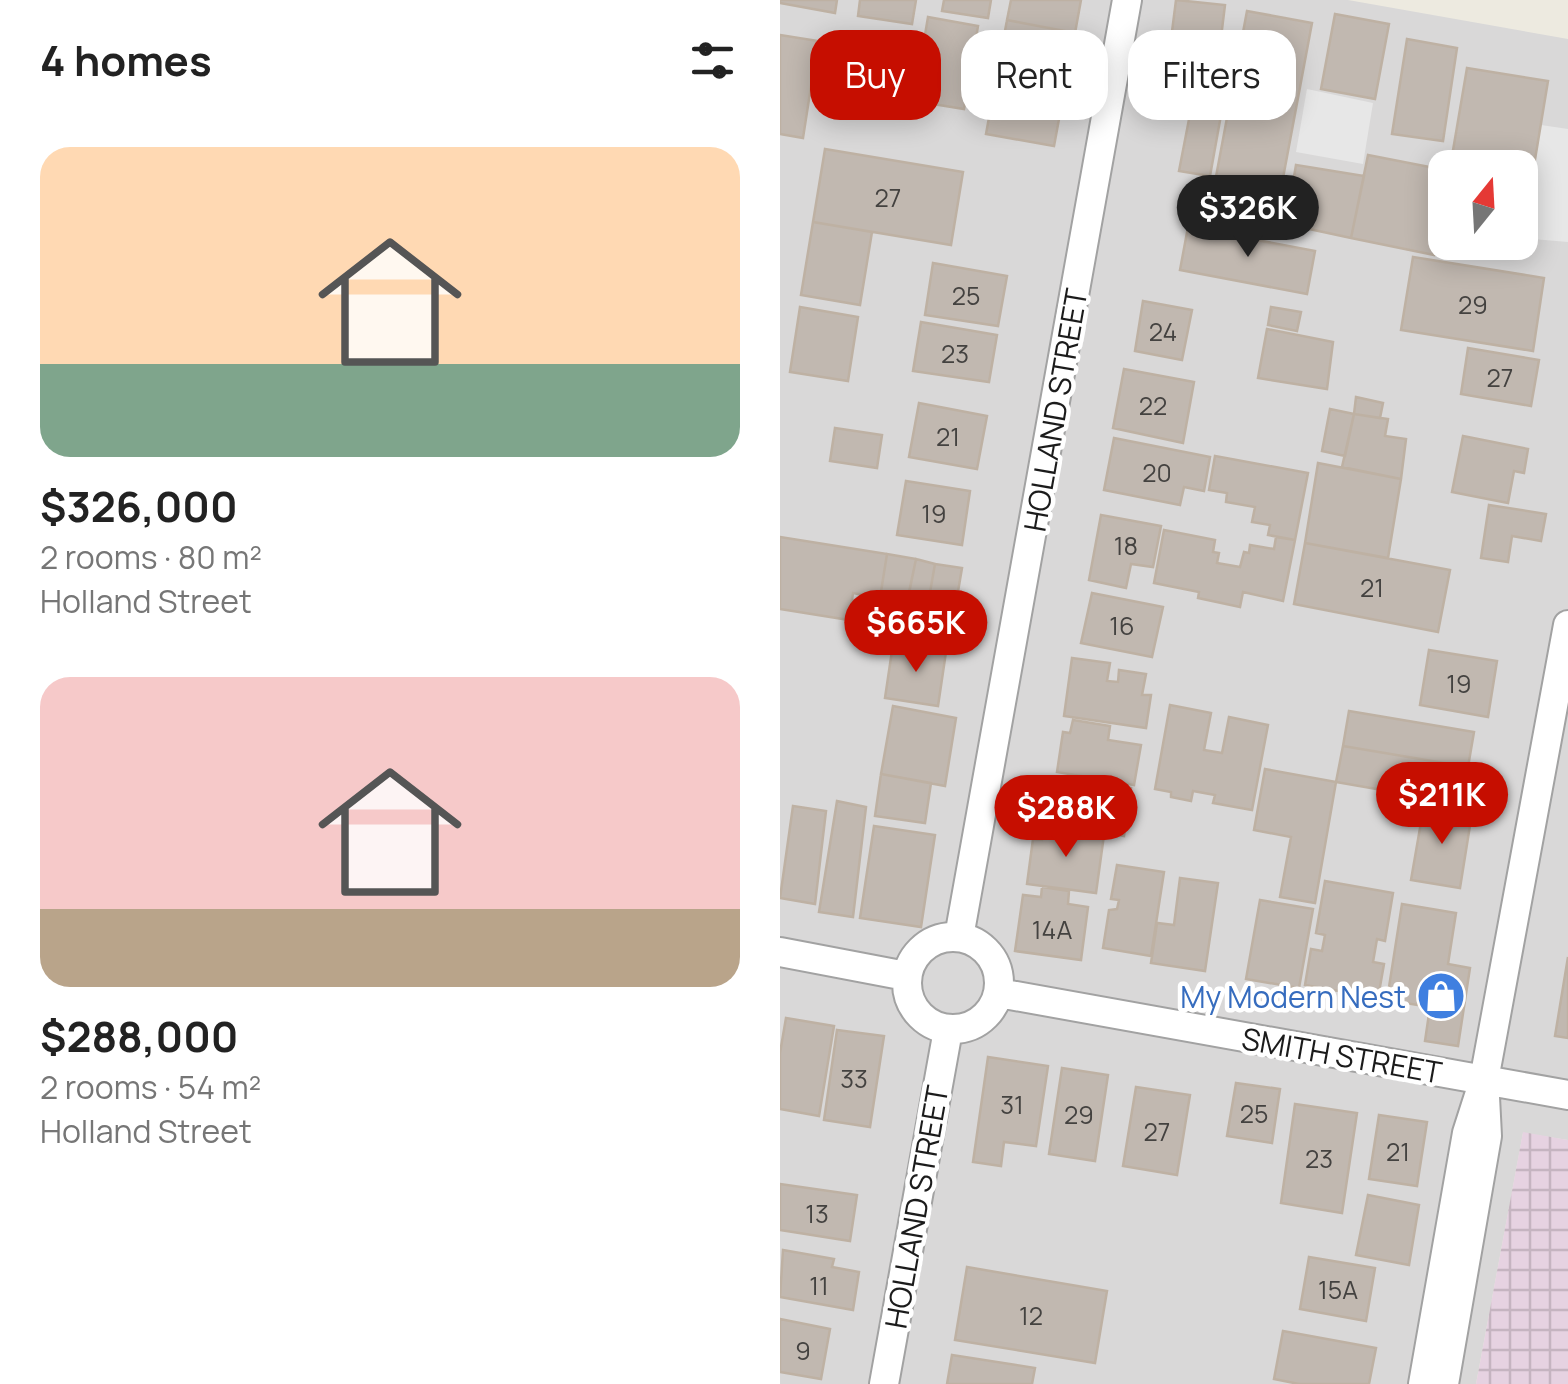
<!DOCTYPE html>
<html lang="en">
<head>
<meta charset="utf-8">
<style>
  :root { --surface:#fff; --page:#f2f2f2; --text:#222; --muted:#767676; --accent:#c60e00 }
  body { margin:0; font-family:Manrope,sans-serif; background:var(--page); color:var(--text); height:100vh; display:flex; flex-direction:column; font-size:38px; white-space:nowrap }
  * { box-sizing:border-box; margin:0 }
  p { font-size:32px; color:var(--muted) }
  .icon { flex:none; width:55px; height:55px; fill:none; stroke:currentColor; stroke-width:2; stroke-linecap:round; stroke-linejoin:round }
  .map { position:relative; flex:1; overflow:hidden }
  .drawer { display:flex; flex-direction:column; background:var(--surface); width:780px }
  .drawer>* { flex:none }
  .banner { position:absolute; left:30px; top:30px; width:608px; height:90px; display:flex; gap:20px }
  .needle { width:65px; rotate:18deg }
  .fabs { position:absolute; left:648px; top:150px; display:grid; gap:20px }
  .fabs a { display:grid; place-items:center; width:110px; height:110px; border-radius:20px; background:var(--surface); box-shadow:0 5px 25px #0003; font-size:50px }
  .price { position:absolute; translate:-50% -85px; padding:0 22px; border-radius:35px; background:var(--accent); color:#fff; font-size:32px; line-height:65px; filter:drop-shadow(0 2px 5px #0008) }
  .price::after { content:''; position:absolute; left:50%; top:60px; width:30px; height:22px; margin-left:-15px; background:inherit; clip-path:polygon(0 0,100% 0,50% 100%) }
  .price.on { background:#222; color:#fff }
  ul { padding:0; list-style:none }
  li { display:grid; align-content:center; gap:20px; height:530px; padding:0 40px }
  li span { display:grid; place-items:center; height:310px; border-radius:30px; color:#555 }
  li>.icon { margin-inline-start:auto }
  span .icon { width:180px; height:180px; fill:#fffc; stroke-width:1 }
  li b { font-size:42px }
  h2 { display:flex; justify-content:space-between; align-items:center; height:120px; padding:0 40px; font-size:42px }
  .pill { padding:0 35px; border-radius:30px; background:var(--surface); box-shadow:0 5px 25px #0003; font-size:35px; line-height:90px }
  .pill.on { background:var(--accent); color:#fff }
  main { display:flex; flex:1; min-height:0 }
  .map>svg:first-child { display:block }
</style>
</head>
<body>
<main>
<section class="drawer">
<h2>4 homes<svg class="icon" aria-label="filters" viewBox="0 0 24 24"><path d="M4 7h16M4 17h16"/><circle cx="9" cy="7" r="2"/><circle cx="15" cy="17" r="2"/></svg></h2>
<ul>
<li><span style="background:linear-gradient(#ffd9b3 70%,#7fa58c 0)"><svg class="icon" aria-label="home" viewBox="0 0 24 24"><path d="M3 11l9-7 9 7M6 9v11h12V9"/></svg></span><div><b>$326,000</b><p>2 rooms · 80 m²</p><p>Holland Street</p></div></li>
<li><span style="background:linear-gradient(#f6c9c9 75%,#b9a48a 0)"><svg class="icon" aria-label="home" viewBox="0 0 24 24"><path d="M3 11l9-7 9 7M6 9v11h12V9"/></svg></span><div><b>$288,000</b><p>2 rooms · 54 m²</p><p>Holland Street</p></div></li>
</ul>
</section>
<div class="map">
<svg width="788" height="1384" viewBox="0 0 788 1384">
  <defs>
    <pattern id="industrial-grid" width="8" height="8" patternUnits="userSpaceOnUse" patternTransform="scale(2.5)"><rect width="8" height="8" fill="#e6d2e1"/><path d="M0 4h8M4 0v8" fill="none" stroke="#c5b4c0"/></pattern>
  </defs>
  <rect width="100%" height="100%" fill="#edeae0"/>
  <path fill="#d9d8d8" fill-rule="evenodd" d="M0,0H568L788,39V1140L743,1133L696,1384H0ZM665,168H740V242H665Z"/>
  <path fill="url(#industrial-grid)" d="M743,1132L788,1140V1384H696Z"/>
  <path fill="#e7e7e7" d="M527,89L593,103L583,164L516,152Z
    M761,125L788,129V242L742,238Z"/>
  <path fill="#c1b8b0" stroke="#beb1a3" stroke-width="2.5" d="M0,0H57L55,13L0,3Z
    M80,0H136L132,24L78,16Z
    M164,0H211L208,18L162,11Z
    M231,0H301L295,33L227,20Z
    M396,0L445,5L435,86L386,79Z
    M467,11L532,23L500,194L435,182Z
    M555,14L609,24L595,99L541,89Z
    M148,17L198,26L184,109L134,101Z
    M227,20L295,33L274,146L206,134Z
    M0,35L38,41L23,138L0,134Z
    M627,39L677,48L663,141L612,134Z
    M687,68L768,81L742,238L740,168H670Z
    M411,109L441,115L430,176L399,171Z
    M45,149L183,172L171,245L33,222Z
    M588,155L665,170V197L654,255L571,238Z
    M516,165L584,176L571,238L506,224Z
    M33,222L92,232L80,305L21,295Z
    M408,227L535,251L527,294L400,270Z
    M633,257L764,278L753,351L621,330Z
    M153,263L227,276L218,326L145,315Z
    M363,301L412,310L402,360L355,351Z
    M20,307L78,317L68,381L10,372Z
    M491,307L521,312L517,331L488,325Z
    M141,322L217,335L209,382L133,371Z
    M487,329L553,342L547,389L478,378Z
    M688,348L759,360L751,406L681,394Z
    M344,369L414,382L403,443L333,428Z
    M576,397L603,403L600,418L574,414Z
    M139,403L207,416L197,469L129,457Z
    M550,409L574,414L565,456L542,451Z
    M574,414L608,419L605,436L626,439L621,479L562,467Z
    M55,428L102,435L97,468L50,461Z
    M683,436L748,449L744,473L734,471L728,503L672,492Z
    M334,438L430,457L424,491L404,487L400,505L324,490Z
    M435,456L528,473L515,540L488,535L490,525L472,522L475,507L446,502L447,493L429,490Z
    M538,463L621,479L608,558L525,543Z
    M126,481L190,491L182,545L117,535Z
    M709,505L766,514L761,541L732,536L728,562L701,558Z
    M321,515L381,526L373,567L351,564L346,588L309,580Z
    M384,530L435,540L433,552L439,553L437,563L460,567L464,552L469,553L470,545L494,549L496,537L515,540L503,601L463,592L460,607L418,598L419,592L374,583Z
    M0,537L107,554L100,598L73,593L69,620L0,609Z
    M525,543L670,570L658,632L514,604Z
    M107,554L136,559L127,603L100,598Z
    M136,559L155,564L146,615L125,611Z
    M155,564L182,568L173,621L146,615Z
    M312,593L383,607L372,657L301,643Z
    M113,644L166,652L158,706L105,698Z
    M649,650L717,661L708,717L640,705Z
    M292,658L330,663L327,681L338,682L339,670L366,674L362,695H371L366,728L284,716Z
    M390,705L431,713L424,750L442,753L449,717L488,725L472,810L433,803L435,795L413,791L411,801L391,797V792L375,789Z
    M113,706L176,718L165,786L101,774Z
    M569,711L694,732L688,767L563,746Z
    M293,720L330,726L328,740L361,745L354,785L277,772L283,732L290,733Z
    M563,746L688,767L683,804L556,782Z
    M485,769L556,782L535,903L500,897L511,837L474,830Z
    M101,774L151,783L145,823L95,816Z
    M272,784L320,791L321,784L351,788L344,836L266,823Z
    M57,801L86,807L73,917L39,912Z
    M644,805L692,813L680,888L631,880Z
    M13,806L46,811L35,904L0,898Z
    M94,826L155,835L141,927L80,918Z
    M264,827L324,835L316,893L247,884L253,839L262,840Z
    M337,865L384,872L371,956L323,948L329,910L337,909L339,900L331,899Z
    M400,878L438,883L425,971L371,963L377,923L394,925Z
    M545,881L613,893L605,941L597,939L593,962L604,964L598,998L525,985L531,949L542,951L545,935L536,933Z
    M262,887L289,891L288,904L308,907L301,960L235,951L243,895L261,897Z
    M480,900L533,909L519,988L466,979Z
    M622,904L676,913L668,964L690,968L678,1046L645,1041L650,1007L607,1000Z
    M788,957V1038L775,1036Z
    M6,1018L54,1026L39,1116L0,1109V1053Z
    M57,1030L104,1036L90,1127L44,1120Z
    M208,1057L268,1066L256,1146L224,1142L221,1166L193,1162Z
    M282,1068L328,1075L315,1161L269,1154Z
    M456,1083L500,1089L492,1143L447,1136Z
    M356,1087L410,1095L397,1175L343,1166Z
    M515,1104L577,1113L562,1213L501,1203Z
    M599,1115L647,1122L637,1186L589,1179Z
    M0,1184L77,1195L70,1241L0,1230Z
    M588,1195L639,1205L629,1265L576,1255Z
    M3,1250L54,1259L52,1267L79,1272L73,1310L0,1297Z
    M529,1257L595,1268L586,1321L520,1309Z
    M187,1267L327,1291L315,1363L175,1340Z
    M0,1319L50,1329L41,1379L0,1372Z
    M503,1331L596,1348L589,1384H519L494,1379Z
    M172,1355L255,1368L252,1384H167Z"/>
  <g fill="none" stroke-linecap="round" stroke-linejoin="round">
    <g stroke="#a2a2a2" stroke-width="32">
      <path id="street" d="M179,937L347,0
        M127 983a46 46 0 1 1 92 0a46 46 0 1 1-92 0Z
        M0,952L126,976
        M219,993L788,1095
        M104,1384L168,1030
        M643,1384L687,1133L704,1080L788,625
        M664,1384L707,1136L705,1097"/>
    </g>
    <use href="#street" stroke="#fff" stroke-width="28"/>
  </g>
  <defs>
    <g id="shop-disc" transform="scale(2.5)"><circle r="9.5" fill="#3f7fe0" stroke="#fff"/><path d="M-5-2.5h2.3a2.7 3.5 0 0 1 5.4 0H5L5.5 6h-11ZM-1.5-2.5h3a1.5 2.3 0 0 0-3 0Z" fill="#fff"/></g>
  </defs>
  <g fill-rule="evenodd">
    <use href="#shop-disc" x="661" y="996"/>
  </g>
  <g text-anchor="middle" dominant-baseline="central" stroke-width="9" stroke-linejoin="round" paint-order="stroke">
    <g font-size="25" fill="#444240">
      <text x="108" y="197">27</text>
      <text x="186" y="295">25</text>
      <text x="693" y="304">29</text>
      <text x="383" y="331">24</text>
      <text x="175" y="353">23</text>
      <text x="720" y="377">27</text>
      <text x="373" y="405">22</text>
      <text x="168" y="436">21</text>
      <text x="377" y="472">20</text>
      <text x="154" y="513">19</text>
      <text x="346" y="545">18</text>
      <text x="592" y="587">21</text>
      <text x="342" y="625">16</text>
      <text x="679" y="683">19</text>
      <text x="272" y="929">14A</text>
      <text x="74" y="1078">33</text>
      <text x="232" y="1104">31</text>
      <text x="474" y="1113">25</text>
      <text x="299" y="1114">29</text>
      <text x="377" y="1131">27</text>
      <text x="618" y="1151">21</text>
      <text x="539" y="1158">23</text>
      <text x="37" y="1213">13</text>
      <text x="39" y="1285">11</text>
      <text x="558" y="1289">15A</text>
      <text x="251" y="1315">12</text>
      <text x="23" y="1350">9</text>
    </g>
    <g font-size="30" fill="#1b1b1b" stroke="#fff">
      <text transform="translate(275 410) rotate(-80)">HOLLAND STREET</text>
      <text transform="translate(562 1055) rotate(10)">SMITH STREET</text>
      <text transform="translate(136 1207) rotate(-80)">HOLLAND STREET</text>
    </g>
    <g font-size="30" fill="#366cbe" stroke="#fff" text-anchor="end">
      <text x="626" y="996">My Modern Nest</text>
    </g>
  </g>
</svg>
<div class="fabs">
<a><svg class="needle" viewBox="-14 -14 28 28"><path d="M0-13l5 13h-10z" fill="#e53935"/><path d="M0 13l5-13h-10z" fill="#767676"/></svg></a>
</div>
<b class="price on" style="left:468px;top:260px">$326K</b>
<b class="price" style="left:136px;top:675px">$665K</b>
<b class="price" style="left:662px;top:847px">$211K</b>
<b class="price" style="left:286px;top:860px">$288K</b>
<div class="banner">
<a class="pill on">Buy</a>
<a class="pill">Rent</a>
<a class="pill">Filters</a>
</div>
</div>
</main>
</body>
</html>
